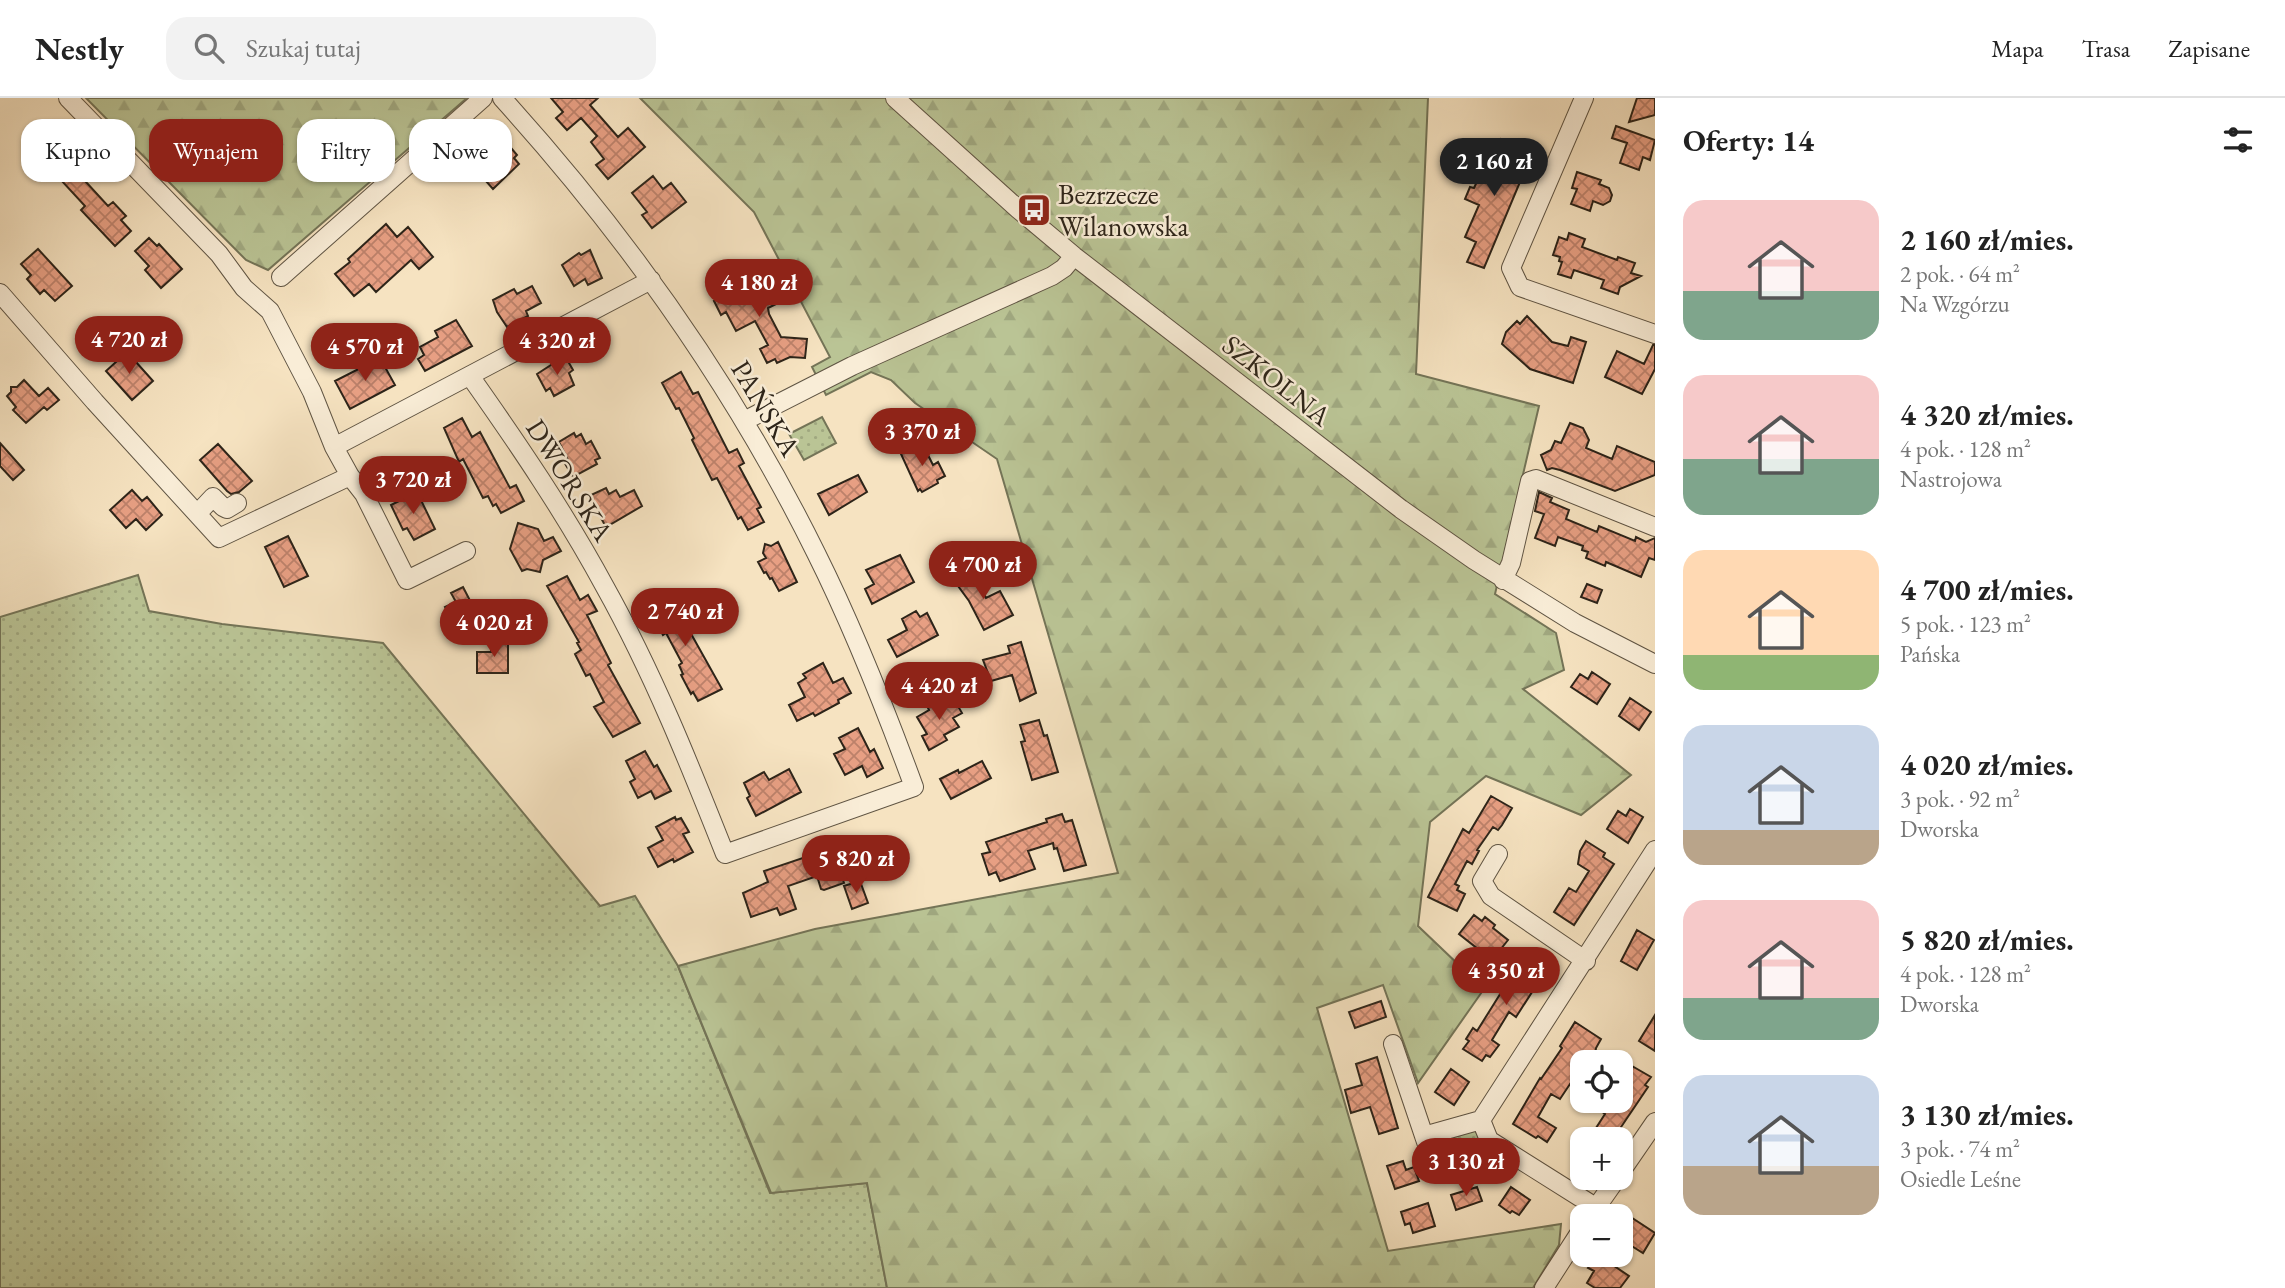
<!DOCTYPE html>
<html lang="pl">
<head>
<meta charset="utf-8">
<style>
  :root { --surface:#fff; --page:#f2f2f2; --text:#222; --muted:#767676; --line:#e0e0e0; --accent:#8f2418 }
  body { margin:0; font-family:"EB Garamond",serif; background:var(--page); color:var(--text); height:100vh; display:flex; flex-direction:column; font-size:26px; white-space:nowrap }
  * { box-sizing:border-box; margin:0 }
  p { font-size:23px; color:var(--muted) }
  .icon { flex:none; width:38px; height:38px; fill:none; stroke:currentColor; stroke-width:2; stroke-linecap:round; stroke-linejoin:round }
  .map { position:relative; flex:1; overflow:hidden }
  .details { display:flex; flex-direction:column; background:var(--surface); width:630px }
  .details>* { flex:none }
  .hud { position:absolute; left:21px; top:21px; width:665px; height:63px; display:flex; gap:14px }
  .controls { position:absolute; left:1570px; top:952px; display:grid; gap:14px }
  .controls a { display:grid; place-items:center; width:63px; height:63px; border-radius:14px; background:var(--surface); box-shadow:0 2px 5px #0004; font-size:35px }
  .price { position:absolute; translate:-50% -60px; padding:0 16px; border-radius:24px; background:var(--accent); color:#fff; font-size:23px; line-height:46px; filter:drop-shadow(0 2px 4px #0008) }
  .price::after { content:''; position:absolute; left:50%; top:42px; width:21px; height:16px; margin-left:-10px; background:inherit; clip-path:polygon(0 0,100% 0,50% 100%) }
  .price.current { background:#222; color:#fff }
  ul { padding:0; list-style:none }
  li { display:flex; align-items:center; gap:21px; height:175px; padding:0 28px }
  li span { display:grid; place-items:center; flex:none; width:196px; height:140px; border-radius:21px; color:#555 }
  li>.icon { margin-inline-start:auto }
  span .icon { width:84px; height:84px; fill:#fffc; stroke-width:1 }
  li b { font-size:30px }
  h2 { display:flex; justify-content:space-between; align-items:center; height:84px; padding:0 28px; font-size:30px }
  .pill { padding:0 24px; border-radius:21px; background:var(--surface); box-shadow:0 2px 5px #0004; font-size:24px; line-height:63px }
  .pill.current { background:var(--accent); color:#fff }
  header { display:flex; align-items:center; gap:42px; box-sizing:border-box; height:98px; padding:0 35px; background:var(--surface); border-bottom:2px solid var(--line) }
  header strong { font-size:33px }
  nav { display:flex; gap:38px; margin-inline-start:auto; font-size:24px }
  .search { width:490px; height:63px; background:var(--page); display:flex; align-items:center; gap:18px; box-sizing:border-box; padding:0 24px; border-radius:21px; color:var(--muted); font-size:26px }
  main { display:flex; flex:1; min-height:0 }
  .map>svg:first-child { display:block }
</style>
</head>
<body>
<header>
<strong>Nestly</strong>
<div class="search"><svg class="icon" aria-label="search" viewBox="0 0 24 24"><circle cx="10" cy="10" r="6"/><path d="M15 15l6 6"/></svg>Szukaj tutaj</div>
<nav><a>Mapa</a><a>Trasa</a><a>Zapisane</a></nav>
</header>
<main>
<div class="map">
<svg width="1655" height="1190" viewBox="0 0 1655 1190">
  <defs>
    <pattern id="grass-dots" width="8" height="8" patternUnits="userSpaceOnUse" patternTransform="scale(1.75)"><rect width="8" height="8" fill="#bac495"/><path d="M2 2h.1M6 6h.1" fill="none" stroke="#a0a880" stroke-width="1.8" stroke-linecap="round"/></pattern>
    <pattern id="forest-firs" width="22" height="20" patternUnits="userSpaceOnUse" patternTransform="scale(1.75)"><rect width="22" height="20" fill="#bac495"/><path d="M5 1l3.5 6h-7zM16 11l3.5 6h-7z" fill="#a0a880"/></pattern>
    <pattern id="building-cross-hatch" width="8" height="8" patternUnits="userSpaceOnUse" patternTransform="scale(1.75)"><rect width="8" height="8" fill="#e79f83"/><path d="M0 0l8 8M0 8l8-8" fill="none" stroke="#bc816a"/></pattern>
  </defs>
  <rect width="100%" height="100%" fill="#f6e3c1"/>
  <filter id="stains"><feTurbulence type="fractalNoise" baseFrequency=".00286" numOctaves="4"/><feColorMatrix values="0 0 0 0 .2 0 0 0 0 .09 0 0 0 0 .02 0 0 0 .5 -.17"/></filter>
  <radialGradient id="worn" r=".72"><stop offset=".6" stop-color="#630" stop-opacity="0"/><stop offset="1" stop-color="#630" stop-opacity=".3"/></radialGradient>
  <path fill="url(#grass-dots)" stroke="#747457" stroke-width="2" d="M822,319L836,345L804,362L789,336Z
    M138,477L149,513L222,526L383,545L600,808L635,798L678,868L770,1095L867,1085L887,1190H0V519Z
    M1475,1032L1479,1039L1476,1047L1443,1057L1437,1054L1435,1046L1438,1041Z"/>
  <path fill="url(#forest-firs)" stroke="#747457" stroke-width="2" d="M86,0H467L268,172L246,162Z
    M640,0H1428L1416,276L1539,308L1495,496L1556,535L1564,572L1523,591L1631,677L1581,717L1486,678L1430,724L1418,828L1484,891L1418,985L1383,887L1317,910L1388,1153L1561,1126L1559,1147L1533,1190H887L867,1085L771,1095L678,868L815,831L1118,775L997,361L915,305L891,282L871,274L826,297L812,269L830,259L754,114Z"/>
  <path fill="url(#building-cross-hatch)" stroke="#2d2419" stroke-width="2" d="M551,0H598L590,7L618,39L628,30L645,49L608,81L596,67L604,61L591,44L597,38L581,20L567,32L556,20L563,14Z
    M1637,0H1655V17L1629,24Z
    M1616,28L1655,42L1650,62L1643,59L1639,72L1620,65L1627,45L1612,40Z
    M485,39L496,52L506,44L517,57L514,60L519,66L493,91L464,58Z
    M1501,41L1527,52L1520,70L1525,72L1484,170L1467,164L1476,144L1465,139L1479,107L1465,101L1470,89L1474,90L1492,51L1496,53Z
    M71,55L82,68L85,66L94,77L86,84L108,108L113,104L126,118L121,122L131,133L115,148L81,112L85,108L60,81L63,79L55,70Z
    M1577,74L1601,82L1599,86L1609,90L1612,97L1610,103L1603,107L1593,103L1590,113L1571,106L1577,91L1572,90Z
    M653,78L663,91L671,85L686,104L652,130L642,117L647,114L632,95Z
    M386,126L397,139L408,129L433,159L419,171L411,162L376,194L369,186L354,198L335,176L350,164L348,161Z
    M1569,135L1585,141L1582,149L1617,162L1618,159L1635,165L1631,175L1641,178L1620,189L1618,196L1601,190L1604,182L1574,172L1571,180L1558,176L1562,164L1559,163L1560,159L1553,157L1559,139L1567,142Z
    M149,140L157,148L159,146L182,171L161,190L145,172L149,168L135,153Z
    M38,151L72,188L55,203L44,192L40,196L27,181L31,177L21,166Z
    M590,152L602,180L588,187L585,181L574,188L562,167L579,155L581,157Z
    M739,183L747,199L774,184L784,202L768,210L769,216L781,239L807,241L805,260L790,259L777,265L775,261L767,265L760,251L768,247L755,223L736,233L726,214L721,217L714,203L721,200L716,191L731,184L732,187Z
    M532,188L541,205L526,213L528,218L507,229L497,214L493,202L514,191L517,196Z
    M1527,218L1552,244L1568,248L1571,239L1586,244L1573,285L1530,271L1502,246L1506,234L1517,223L1520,226Z
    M456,222L472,248L425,273L418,261L424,257L420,249L438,239L435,233Z
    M1653,247H1655V271L1642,296L1605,279L1617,253L1644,266Z
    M127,254L153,283L132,302L106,273Z
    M565,258L573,272L569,275L574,287L554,298L550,290L546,293L537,276Z
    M380,260L395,287L350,311L335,283Z
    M681,274L693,296L698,294L729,355L737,351L744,365L739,368L761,409L757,411L764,424L748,432L741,419L738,421L717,380L712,382L692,342L694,340L679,310L676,311L662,285Z
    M24,282L39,298L48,290L59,302L47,312L44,309L26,325L13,312L16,309L7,298L11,294V289H17Z
    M462,320L472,339L480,334L510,390L516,387L524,403L501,415L496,406L493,408L488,398L483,400L463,361L459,364L444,330Z
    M1570,325L1583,330L1589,342L1586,350L1612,361L1617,348L1655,364V377L1615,393L1560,372L1552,370L1547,372L1541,357L1551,352L1555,343L1561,345Z
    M574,335L576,339L581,336L586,346L591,343L600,360L595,362L597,366L573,379L564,364L568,362L559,344Z
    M0,345L24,372L13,382L0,368Z
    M922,345L933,367L938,364L945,378L937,382L938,385L922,394L920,391L918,393L901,356Z
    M218,346L252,383L239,394L231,396L227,393L200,362Z
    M858,377L867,394L829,417L818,396Z
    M606,390L609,396L616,392L620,399L634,392L642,408L606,429L589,398Z
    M132,392L142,403L147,399L162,417L146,432L136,421L126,430L110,412Z
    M417,394L435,431L414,442L407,430L403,432L391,407Z
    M1539,394L1552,400L1550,404L1569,412L1566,421L1597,434L1599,428L1635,443L1636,439L1646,444L1655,440V462L1649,460L1641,479L1606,464L1605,468L1586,460L1588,454L1582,452L1583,448L1558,439L1555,448L1535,440L1544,416L1535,413Z
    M518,425L538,431L544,443L553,439L561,453L543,462L540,474L527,471L522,473L510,451Z
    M288,438L308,478L284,489L265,449Z
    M778,444L797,484L779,493L772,480L770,481L766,474L764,475L758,464L766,460L763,455L765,446L771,448Z
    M900,457L914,484L872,506L865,491L874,486L866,472Z
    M971,472L986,500L1000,493L1013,517L984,532L969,503L953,481Z
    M567,478L580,502L588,497L597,513L587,517L611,565L608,567L640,625L613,639L594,609L604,604L590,576L586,578L575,556L581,552L577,545L579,544L547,488Z
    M1587,486L1602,492L1597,505L1581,499Z
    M463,489L480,522L458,534L445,509L456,504L451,495Z
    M663,499L665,503L674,499L688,524L685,525L722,591L698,603L693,594L691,596L681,577L683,576L679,567L682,565L666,535L663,537L648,508Z
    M916,513L920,519L927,515L938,537L897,559L888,542L907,532L902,521Z
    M508,543V575H477V554H491V544Z
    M1021,544L1036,595L1020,603L1012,577L991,583L983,562L1010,555L1008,548Z
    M823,565L833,585L843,580L851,595L838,602L839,605L815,618L813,615L797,623L789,607L805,599L798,585L806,580L803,576Z
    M1592,574L1610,586L1597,606L1571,589L1580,576L1588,581Z
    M1630,600L1651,614L1639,632L1619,618Z
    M943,601L947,607L955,603L962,615L953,620L959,629L944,637L947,642L929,652L922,638L927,636L917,619L929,612L928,610Z
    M1039,622L1044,638L1047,637L1058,674L1032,682L1021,644L1025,643L1020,627Z
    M858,630L870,654L874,651L883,670L867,679L862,668L845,677L834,656L845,651L839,640Z
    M645,653L654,669L657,667L671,693L655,701L651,693L638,700L630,684L635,681L626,663Z
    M982,663L991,680L951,701L940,681L958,672L959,675Z
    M789,671L801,694L756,718L747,700L750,698L744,685L764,674L769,682Z
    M1491,698L1512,710L1502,727L1498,732L1493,729L1477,752L1479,753L1472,766L1467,763L1455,786L1459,788L1457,792L1465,796L1457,813L1428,799L1463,731L1469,735Z
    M1630,711L1643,719L1628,745L1607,731L1618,713L1626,718Z
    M1062,716L1065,724L1072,722L1086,767L1064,773L1057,750L1054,751L1053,745L1028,753L1035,771L1000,783L996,774L989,777L982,756L990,754L986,744L1047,724L1046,721Z
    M675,719L676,722L681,720L689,734L683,736L693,754L674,764L673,761L658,769L648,750L663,742L656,729Z
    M1586,743L1605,755L1603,759L1614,766L1574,827L1554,814L1569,790L1576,794L1589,773L1578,766L1580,753Z
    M814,749L822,753L831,750L844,785L824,792L821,791L817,778L788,788L796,811L780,817L777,810L751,819L743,795L768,784L764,773L809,758Z
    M860,783L868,805L852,811L844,788Z
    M1474,817L1482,823L1485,819L1495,827L1493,830L1508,842L1492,862L1459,836Z
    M1637,832L1654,842L1637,872L1621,863Z
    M1532,854L1550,866L1516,919L1509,914L1492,942L1499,947L1490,959L1486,957L1482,963L1463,951L1469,943L1466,941L1473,930L1477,933L1502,893L1506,895Z
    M1381,903L1386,919L1355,930L1349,914Z
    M1655,917V953L1639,943Z
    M1575,924L1601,941L1596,950L1594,963L1586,962L1582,964V968L1560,1001L1551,996L1538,1019L1556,1030L1547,1044L1538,1038L1536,1040L1513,1026L1540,980L1541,981L1562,950L1560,948Z
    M1377,959L1398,1030L1379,1036L1370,1009L1351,1015L1345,992L1362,987L1356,966Z
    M1632,968L1651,979L1645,987L1648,989L1613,1041L1596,1030L1605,1016L1601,1013L1607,1003H1620V987Z
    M1451,971L1469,984L1454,1007L1435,994Z
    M1403,1063L1406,1072L1414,1069L1419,1083L1395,1091L1387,1068Z
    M1477,1089L1482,1103L1456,1112L1451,1097Z
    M1511,1089L1530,1102L1519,1117L1512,1113L1510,1115L1499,1107Z
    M1428,1105L1435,1128L1413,1135L1410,1125L1405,1127L1401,1114Z
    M1620,1112L1655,1135L1643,1155L1630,1147L1620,1163Z
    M1598,1157L1629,1178L1620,1190H1595L1587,1185L1594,1173L1588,1170Z"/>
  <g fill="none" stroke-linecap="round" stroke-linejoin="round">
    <g stroke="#5f5443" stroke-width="20">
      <path id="minor" d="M68,0L219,156L244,190L270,213L312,294L334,349L350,378L364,396L407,482L466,453
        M895,0L1018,111L1074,158L1401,411L1474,462L1575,525L1655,566
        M1584,0L1511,170L1520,189L1655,236
        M281,179L483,0
        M0,195L95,304L219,440L350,378
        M470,278C518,346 565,415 605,489C653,575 689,665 725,756L914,689C885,610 854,531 816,455C734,289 627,138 502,0
        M744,323L852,268L1052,178L1064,170L1074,158
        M334,349L651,182
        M197,416L213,399L223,409L227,411L237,405
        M1503,482L1511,465L1530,383L1536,381L1655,429
        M1498,756L1482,783L1491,798L1586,863
        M1393,946L1424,1038
        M1481,1022L1489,1042L1484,1053L1441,1067L1433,1064L1424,1038L1481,1022L1655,752
        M1489,1042L1597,1110
        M1620,1075L1655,1024
        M1591,1117L1617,1080
        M1544,1190L1582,1131"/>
    </g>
    <use href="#minor" stroke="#f9edd7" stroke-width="18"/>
  </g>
  <defs>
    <g id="bus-square" transform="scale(1.75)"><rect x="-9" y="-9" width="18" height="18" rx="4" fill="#8f2418" stroke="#f9edd7"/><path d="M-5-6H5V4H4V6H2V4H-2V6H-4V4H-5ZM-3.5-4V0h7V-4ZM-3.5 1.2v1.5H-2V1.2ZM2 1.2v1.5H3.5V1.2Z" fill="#fff"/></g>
  </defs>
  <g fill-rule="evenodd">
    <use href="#bus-square" x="1034" y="112"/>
  </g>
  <g text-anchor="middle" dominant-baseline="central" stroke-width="5" stroke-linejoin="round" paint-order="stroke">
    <g font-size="28" fill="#2d2419" stroke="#f9edd7" text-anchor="start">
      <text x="1058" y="96">Bezrzecze<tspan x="1058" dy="32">Wilanowska</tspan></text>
    </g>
    <g font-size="28" fill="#2d2419" stroke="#f9edd7">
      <text transform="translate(1277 282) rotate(38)">SZKOLNA</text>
      <text transform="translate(766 310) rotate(59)">PAŃSKA</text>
      <text transform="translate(570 382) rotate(58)">DWORSKA</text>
    </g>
  </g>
  <rect width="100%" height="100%" filter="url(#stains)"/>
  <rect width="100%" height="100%" fill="url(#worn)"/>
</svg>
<div class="controls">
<a><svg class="icon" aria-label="locate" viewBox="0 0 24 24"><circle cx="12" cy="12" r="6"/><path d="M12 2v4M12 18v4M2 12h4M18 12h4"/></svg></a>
<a>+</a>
<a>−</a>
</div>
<b class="price current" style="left:1494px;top:100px">2 160 zł</b>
<b class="price" style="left:759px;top:221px">4 180 zł</b>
<b class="price" style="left:129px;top:278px">4 720 zł</b>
<b class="price" style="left:557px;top:279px">4 320 zł</b>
<b class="price" style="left:365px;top:285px">4 570 zł</b>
<b class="price" style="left:922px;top:370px">3 370 zł</b>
<b class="price" style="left:413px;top:418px">3 720 zł</b>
<b class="price" style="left:983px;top:503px">4 700 zł</b>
<b class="price" style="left:685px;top:550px">2 740 zł</b>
<b class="price" style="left:494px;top:561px">4 020 zł</b>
<b class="price" style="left:939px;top:624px">4 420 zł</b>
<b class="price" style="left:856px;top:797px">5 820 zł</b>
<b class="price" style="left:1506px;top:909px">4 350 zł</b>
<b class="price" style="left:1466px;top:1100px">3 130 zł</b>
<div class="hud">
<a class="pill">Kupno</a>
<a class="pill current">Wynajem</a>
<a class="pill">Filtry</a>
<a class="pill">Nowe</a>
</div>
</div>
<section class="details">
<h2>Oferty: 14<svg class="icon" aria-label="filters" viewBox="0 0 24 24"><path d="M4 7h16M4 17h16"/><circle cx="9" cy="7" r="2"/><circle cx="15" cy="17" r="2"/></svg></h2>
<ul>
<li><span style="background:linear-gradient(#f6c9c9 65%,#7fa58c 0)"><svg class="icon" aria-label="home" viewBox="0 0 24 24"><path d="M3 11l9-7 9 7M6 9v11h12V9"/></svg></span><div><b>2 160 zł/mies.</b><p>2 pok. · 64 m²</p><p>Na Wzgórzu</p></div></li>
<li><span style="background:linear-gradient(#f6c9c9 60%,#7fa58c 0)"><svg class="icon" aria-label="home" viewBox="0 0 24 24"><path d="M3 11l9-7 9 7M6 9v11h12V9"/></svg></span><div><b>4 320 zł/mies.</b><p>4 pok. · 128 m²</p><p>Nastrojowa</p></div></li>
<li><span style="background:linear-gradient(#ffd9b3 75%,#8fb573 0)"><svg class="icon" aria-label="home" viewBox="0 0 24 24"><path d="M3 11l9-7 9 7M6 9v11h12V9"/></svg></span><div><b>4 700 zł/mies.</b><p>5 pok. · 123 m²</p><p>Pańska</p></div></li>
<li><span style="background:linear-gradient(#c9d6e8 75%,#b9a48a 0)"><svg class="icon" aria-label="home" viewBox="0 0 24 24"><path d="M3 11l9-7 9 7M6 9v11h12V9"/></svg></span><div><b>4 020 zł/mies.</b><p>3 pok. · 92 m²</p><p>Dworska</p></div></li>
<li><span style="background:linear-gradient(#f6c9c9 70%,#7fa58c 0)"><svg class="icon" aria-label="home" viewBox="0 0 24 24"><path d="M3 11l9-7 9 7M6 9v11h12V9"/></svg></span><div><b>5 820 zł/mies.</b><p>4 pok. · 128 m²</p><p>Dworska</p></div></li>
<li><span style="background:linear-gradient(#c9d6e8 65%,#b9a48a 0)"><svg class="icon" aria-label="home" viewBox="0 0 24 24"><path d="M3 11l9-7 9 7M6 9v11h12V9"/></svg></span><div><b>3 130 zł/mies.</b><p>3 pok. · 74 m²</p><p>Osiedle Leśne</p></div></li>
</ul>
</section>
</main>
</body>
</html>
